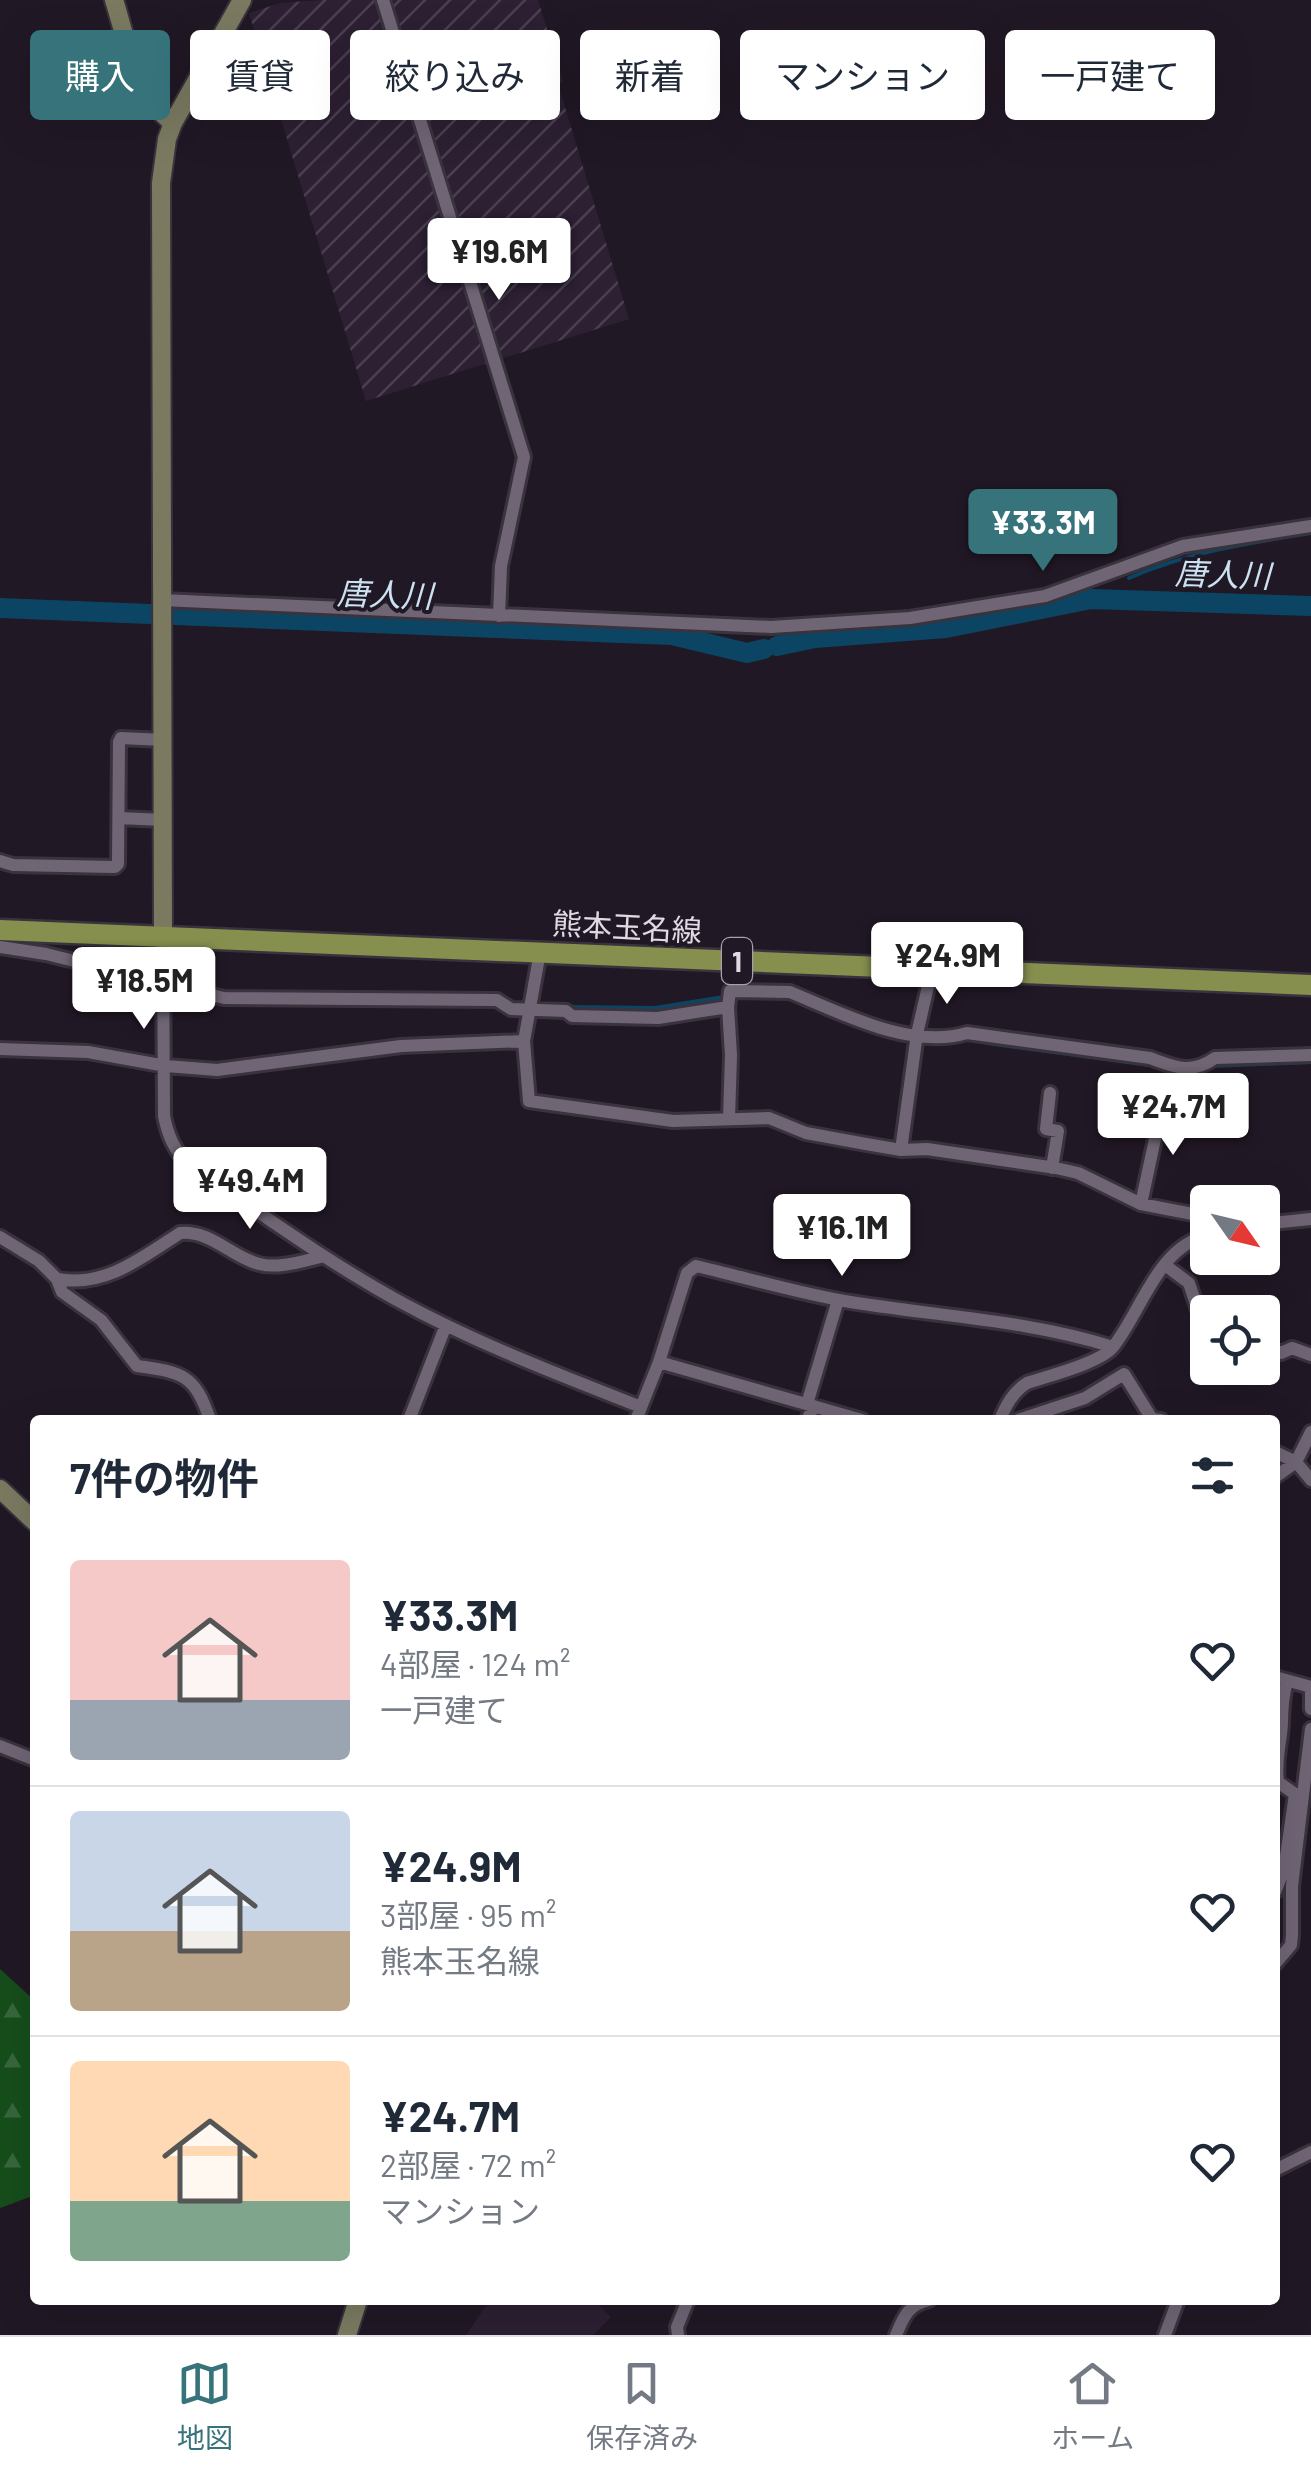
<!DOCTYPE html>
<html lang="ja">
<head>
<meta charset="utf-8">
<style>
  :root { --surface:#fff; --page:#f2f2f3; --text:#1f2937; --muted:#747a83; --line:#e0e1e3; --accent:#36737a }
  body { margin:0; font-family:Barlow,"Noto Sans JP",sans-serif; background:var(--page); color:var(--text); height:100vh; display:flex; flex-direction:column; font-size:38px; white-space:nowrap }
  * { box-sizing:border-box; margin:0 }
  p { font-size:32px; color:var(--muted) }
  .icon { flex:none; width:55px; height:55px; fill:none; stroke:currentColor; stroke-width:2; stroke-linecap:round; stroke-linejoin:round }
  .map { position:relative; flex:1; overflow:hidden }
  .panel { position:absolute; left:30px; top:1415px; width:1250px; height:890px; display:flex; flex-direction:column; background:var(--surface); border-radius:10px; box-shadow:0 10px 40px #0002 }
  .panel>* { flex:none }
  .hud { position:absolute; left:30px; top:30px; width:1252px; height:90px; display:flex; gap:20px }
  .needle { width:65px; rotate:124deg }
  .buttons { position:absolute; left:1190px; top:1185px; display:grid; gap:20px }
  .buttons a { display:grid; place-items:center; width:90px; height:90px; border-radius:10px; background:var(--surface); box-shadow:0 10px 40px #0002; font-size:50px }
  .price { position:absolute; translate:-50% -85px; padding:0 22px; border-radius:10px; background:#fff; color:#222; font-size:32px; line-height:65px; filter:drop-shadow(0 2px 5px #0008) }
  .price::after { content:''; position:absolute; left:50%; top:60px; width:30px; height:22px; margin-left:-15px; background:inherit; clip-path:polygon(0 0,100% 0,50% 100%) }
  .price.current { background:var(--accent); color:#fff }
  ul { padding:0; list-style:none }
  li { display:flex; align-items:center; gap:30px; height:250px; padding:0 40px }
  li+li { border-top:2px solid var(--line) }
  li span { display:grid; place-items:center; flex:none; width:280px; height:200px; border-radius:10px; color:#555 }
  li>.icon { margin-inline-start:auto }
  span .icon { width:120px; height:120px; fill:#fffc; stroke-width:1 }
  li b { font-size:42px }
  h2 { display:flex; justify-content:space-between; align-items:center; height:120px; padding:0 40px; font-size:42px }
  .tag { padding:0 35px; border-radius:10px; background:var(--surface); box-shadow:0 10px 40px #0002; font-size:35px; line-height:90px }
  .tag.current { background:var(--accent); color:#fff }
  .menu { display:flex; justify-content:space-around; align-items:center; height:140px; border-top:2px solid var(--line); background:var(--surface); font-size:28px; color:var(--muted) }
  .menu a { display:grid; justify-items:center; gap:5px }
  .menu .current { color:var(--accent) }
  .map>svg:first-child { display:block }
</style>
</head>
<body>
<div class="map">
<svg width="1311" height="2335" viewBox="0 0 1311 2335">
  <defs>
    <pattern id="industrial-furrows" width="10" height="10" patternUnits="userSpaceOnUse" patternTransform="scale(2.5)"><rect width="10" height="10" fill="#2c2032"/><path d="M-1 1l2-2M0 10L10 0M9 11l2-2" fill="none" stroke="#4a4050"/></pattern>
    <pattern id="forest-firs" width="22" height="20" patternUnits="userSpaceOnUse" patternTransform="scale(2.5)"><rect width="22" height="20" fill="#164e1b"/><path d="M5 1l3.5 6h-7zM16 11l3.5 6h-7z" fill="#38673c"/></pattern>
  </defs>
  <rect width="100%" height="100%" fill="#211825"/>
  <path fill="#2c2032" d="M490,2300H594L611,2317L593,2335H466Z"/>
  <path fill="url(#industrial-furrows)" d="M323,0H538L563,81L558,84L629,319L366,401L249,13L280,3Z"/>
  <path fill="url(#forest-firs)" d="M0,1969L35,2001V2195L0,2208Z"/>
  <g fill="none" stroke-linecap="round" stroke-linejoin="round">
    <path stroke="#0c4564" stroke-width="4" d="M1129,578C1188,552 1248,543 1311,533
      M1121,598L1123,594
      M108,976L181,994
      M573,1007L655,1008L724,997
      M987,1043L1151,1065
      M1212,1066L1311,1062
      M1304,1460L1311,1446"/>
    <path stroke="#0c4564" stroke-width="20" d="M0,608L672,635L747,653L764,649
      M777,646L815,638L946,628L1091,599L1311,606"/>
    <g stroke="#39333d" stroke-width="18">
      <path id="street" d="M383,0L524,457L501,566L499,616
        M162,600L771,627L910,618L1045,596L1183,546L1311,526
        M119,818L163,820
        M0,861L13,865L115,867L118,864L119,742L121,738L163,740
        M163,937L164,1116C168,1136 174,1150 189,1165C256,1210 323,1259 395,1299C473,1342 557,1374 641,1407
        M0,947L46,954L224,998L497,1000L511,1009L566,1011L572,1016L658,1018L728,1007L730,991L790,992C841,1013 911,1050 967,1033L1150,1058C1175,1067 1191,1075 1215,1058L1311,1055
        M540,952L524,1041L529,1101L673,1121L769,1118L806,1133L866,1144L901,1150L927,1149L1056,1168L1078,1173L1141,1204L1208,1217
        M728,1007L731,1055L729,1118
        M0,1049L88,1052L166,1066L217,1070L401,1046L524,1041
        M1050,1093L1046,1129L1058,1131L1052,1168
        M901,1150L917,1034L932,969
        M1141,1204L1163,1102
        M1262,1224L1311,1219
        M0,1237L39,1261L57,1279L62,1292L101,1320L137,1366C183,1372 195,1375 210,1420
        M1165,1265L1189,1283L1198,1310L1208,1320
        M57,1279C104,1288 142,1258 180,1233C208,1230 228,1253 253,1262C274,1271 303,1261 324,1256
        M1262,1345L1281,1353L1292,1348L1311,1355
        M659,1362L862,1420
        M807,1404L838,1300
        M409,1420L446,1325
        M636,1420L659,1362L687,1273L696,1266C743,1277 791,1291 839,1300C930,1316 1025,1319 1113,1347
        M807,1420L814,1406
        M1000,1420C1006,1405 1013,1392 1027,1383C1048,1376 1100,1363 1113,1347C1142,1311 1157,1247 1208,1235
        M1018,1420L1085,1398L1124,1374L1152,1419L1161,1420
        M1275,1452L1296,1462L1311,1480
        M1275,1477L1296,1462L1311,1432
        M1275,1677L1311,1687
        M1311,1690V1709
        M0,1746L35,1760
        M1275,1892L1284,1870L1295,1794L1278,1782C1275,1757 1281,1745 1282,1723C1282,1707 1283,1696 1287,1681
        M1275,1964L1291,1945L1292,1935V1886L1311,1729
        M1275,2170L1311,2152
        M678,2335L677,2327L688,2300
        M896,2335C904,2316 908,2305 929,2300
        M1165,2335L1178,2300"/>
    </g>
    <g stroke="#39333d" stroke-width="22">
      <path id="secondary" d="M114,0C128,44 135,94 173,123
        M163,937L161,183L167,139L173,123L242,0
        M0,1489L35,1522
        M347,2335L358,2300"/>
    </g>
    <g stroke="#39333d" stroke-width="25">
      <path id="primary" d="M0,930L1311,985"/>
    </g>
    <use href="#street" stroke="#706575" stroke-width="12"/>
    <use href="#secondary" stroke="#7b7a61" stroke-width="18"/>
    <use href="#primary" stroke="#868f4d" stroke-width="20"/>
  </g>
  <g text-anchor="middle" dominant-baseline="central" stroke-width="8" stroke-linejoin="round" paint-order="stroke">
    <rect fill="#211825" stroke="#a7a0aa" stroke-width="2.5" x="722" y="938" width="30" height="46" rx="8"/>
    <g font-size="28" font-weight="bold" fill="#e0dae3">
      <text x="737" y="961">1</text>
    </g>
    <g font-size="30" fill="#e0dae3" stroke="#211825">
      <text transform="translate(627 926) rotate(3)">熊本玉名線</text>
    </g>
    <g font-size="32" font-style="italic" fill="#cce2f2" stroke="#211825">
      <text transform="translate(1223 573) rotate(2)">唐人川</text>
      <text transform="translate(385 593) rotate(2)">唐人川</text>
    </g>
  </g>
</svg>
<div class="buttons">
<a><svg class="needle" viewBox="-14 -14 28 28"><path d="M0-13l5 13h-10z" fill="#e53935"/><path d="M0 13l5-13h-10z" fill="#747a83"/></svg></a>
<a><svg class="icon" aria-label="locate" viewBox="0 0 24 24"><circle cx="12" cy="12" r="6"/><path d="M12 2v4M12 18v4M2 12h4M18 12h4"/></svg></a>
</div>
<b class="price" style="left:499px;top:303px">¥19.6M</b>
<b class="price current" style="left:1043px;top:574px">¥33.3M</b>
<b class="price" style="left:947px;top:1007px">¥24.9M</b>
<b class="price" style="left:144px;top:1032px">¥18.5M</b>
<b class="price" style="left:1173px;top:1158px">¥24.7M</b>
<b class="price" style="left:250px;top:1232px">¥49.4M</b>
<b class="price" style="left:842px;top:1279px">¥16.1M</b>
<div class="hud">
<a class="tag current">購入</a>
<a class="tag">賃貸</a>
<a class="tag">絞り込み</a>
<a class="tag">新着</a>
<a class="tag">マンション</a>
<a class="tag">一戸建て</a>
</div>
<section class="panel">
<h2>7件の物件<svg class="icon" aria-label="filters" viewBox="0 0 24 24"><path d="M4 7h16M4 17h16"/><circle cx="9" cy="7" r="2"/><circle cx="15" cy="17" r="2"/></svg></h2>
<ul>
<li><span style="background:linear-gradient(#f6c9c9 70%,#9aa5b1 0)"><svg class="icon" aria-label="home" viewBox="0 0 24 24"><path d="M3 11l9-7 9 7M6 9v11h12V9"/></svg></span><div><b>¥33.3M</b><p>4部屋 · 124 m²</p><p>一戸建て</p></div><svg class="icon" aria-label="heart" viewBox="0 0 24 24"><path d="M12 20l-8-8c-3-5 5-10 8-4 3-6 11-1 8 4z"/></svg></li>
<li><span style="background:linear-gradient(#c9d6e8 60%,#b9a48a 0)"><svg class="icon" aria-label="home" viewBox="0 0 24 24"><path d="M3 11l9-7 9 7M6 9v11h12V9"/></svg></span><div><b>¥24.9M</b><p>3部屋 · 95 m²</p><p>熊本玉名線</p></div><svg class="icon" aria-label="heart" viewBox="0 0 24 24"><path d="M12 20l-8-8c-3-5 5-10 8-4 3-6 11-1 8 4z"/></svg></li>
<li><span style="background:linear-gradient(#ffd9b3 70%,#7fa58c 0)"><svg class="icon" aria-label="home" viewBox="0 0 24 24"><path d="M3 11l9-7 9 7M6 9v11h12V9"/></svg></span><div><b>¥24.7M</b><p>2部屋 · 72 m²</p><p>マンション</p></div><svg class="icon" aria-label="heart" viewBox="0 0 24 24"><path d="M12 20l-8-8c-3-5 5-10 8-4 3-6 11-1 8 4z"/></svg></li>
</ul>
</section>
</div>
<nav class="menu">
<a class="current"><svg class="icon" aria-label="map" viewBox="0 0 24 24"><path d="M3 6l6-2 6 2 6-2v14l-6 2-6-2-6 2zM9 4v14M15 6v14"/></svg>地図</a>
<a><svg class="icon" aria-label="saved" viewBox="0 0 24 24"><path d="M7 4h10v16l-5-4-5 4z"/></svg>保存済み</a>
<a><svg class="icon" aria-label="home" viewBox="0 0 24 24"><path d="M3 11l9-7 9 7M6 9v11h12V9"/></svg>ホーム</a>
</nav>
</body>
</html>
